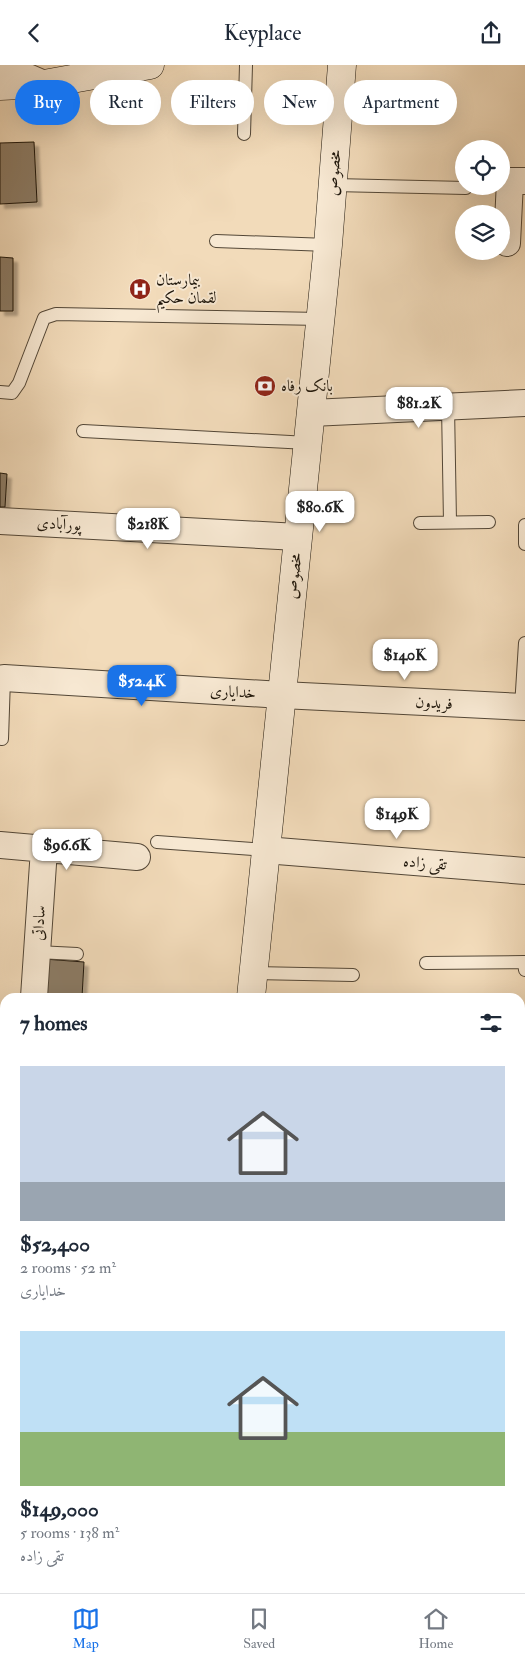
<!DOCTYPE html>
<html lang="en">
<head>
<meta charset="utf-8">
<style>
  :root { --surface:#fff; --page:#f2f2f3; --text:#1f2937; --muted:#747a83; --line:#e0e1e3; --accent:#1a73e8 }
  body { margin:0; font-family:"IM FELL Double Pica",Amiri,serif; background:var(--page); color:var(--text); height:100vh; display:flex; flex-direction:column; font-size:19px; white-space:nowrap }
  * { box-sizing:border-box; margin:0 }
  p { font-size:16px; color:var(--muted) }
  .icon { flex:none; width:28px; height:28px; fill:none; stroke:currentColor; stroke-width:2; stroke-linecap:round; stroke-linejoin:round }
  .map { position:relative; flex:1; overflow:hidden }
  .side { position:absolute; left:0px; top:928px; width:525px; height:601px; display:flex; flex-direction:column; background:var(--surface); border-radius:15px 15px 0 0; box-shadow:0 5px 20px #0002 }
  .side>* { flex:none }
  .guide { position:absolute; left:15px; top:15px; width:495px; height:45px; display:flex; gap:10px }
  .tools { position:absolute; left:455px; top:75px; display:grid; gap:10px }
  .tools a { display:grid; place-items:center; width:55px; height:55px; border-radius:50%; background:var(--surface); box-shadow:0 5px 20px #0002; font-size:25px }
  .price { position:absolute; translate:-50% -42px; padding:0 11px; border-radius:10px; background:#fff; color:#222; font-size:16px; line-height:32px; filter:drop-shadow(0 1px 2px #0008) }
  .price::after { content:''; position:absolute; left:50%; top:30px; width:15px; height:11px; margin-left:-8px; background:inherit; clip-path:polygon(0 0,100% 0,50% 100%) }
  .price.selected { background:var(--accent); color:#fff }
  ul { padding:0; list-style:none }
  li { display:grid; align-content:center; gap:10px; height:265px; padding:0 20px }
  li span { display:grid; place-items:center; height:155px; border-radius:0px; color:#555 }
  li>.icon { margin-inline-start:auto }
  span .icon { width:90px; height:90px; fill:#fffc; stroke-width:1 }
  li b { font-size:21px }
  h2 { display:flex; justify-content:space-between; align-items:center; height:60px; padding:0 20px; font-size:21px }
  .tag { padding:0 18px; border-radius:22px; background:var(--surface); box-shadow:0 5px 20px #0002; font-size:18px; line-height:45px }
  .tag.selected { background:var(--accent); color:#fff }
  header { display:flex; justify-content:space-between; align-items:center; height:65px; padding:0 20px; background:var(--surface); font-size:22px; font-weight:600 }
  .menu { display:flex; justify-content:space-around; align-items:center; height:70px; border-top:1px solid var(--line); background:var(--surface); font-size:14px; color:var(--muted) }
  .menu a { display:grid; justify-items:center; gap:2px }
  .menu .selected { color:var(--accent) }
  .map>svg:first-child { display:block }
</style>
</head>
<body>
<header><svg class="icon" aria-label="back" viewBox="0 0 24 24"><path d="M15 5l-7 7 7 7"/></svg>Keyplace<svg class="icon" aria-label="share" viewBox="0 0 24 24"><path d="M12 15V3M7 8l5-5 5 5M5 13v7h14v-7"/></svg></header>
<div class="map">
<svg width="525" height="1528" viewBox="0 0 525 1528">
  <defs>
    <filter id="shadow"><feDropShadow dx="4.5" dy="4.5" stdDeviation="1" flood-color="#0004"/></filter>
  </defs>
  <rect width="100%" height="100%" fill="#f2dbba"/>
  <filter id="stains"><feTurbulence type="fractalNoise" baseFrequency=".004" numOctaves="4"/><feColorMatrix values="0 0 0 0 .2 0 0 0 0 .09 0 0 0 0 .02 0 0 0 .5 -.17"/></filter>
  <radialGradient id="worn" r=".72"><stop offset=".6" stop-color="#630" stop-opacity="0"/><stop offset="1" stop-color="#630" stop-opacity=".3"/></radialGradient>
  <path fill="#8c7c66" stroke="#1e160b" filter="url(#shadow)" d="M34,77L37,137L0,139V78Z
    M0,192L13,193V246H0Z
    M0,408L7,409L5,442H0Z
    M44,894L84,897L82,932H41Z
    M0,981L5,982V1012H0Z"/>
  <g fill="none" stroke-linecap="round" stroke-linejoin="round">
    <g stroke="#534737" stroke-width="14">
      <path id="lane" d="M244,69L246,0
        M334,120L466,123
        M216,176L328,180
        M0,327L12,328L19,318L44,253L56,249L321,254
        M448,341L450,457
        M83,366L308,378
        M420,458L489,457
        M525,460V479
        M521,642L525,578
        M2,674L4,613
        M157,777L265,785
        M37,887L77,889
        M426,898L524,897L525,905
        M254,908L353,910
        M62,1528L63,1524"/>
    </g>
    <g stroke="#534737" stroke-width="28">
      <path id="street" d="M0,0L44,19
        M507,178L510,116H525
        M311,348L525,338
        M0,456L298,472
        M4,613L282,630L525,642
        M0,780L137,792
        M265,785L525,806
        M34,932L44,784
        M520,1073L525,1072
        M0,1249H5
        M0,1440H5
        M520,1492H525"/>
    </g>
    <g stroke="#1e160b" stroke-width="29">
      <path id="secondary" d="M0,21L44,19L150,0
        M251,932L328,180L342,0
        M0,962L5,963
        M520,1008H525
        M195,1528V1524"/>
    </g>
    <use href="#lane" stroke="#f7e8d2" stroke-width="12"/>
    <use href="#street" stroke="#f7e8d2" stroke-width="26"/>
    <use href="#secondary" stroke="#f7e8d2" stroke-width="28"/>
  </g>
  <defs>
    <g id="hospital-disc" transform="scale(1.125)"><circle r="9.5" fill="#8f2418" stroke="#f7e8d2"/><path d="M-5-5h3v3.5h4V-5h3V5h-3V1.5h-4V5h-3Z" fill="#fff"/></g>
    <g id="bank-disc" transform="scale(1.125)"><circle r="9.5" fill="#8f2418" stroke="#f7e8d2"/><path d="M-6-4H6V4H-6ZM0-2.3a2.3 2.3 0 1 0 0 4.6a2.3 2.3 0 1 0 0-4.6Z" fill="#fff"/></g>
  </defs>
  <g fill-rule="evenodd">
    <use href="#hospital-disc" x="140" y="224"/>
    <use href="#bank-disc" x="265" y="321"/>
  </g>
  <g text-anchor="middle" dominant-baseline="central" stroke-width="4" stroke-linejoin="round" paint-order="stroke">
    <g font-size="16" fill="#1e160b" stroke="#f7e8d2">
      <text transform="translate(334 108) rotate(-86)">مخصوص</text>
      <text transform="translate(59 459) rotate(3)">پورآبادی</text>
      <text transform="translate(294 511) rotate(-84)">مخصوص</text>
      <text transform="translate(233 627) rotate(3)">خدایاری</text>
      <text transform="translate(434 638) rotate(3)">فریدون</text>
      <text transform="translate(425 798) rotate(5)">تقی زاده</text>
      <text transform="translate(39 858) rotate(-86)">ساداتی</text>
    </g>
    <g font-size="16" fill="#1e160b" stroke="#f7e8d2" text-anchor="start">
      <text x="156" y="215">بیمارستان<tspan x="156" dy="18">لقمان حکیم</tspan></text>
      <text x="281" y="321">بانک رفاه</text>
    </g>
  </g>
  <rect width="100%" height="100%" filter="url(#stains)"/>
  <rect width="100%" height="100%" fill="url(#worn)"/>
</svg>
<div class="tools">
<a><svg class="icon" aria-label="locate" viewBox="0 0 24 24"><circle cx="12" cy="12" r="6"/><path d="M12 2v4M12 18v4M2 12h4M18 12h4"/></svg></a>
<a><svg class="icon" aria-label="layers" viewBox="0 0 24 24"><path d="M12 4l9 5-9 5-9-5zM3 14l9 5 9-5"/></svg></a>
</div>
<b class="price" style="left:419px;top:364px">$81.2K</b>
<b class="price" style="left:320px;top:468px">$80.6K</b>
<b class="price" style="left:148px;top:485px">$218K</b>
<b class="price" style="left:405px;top:616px">$140K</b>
<b class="price selected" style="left:142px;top:642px">$52.4K</b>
<b class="price" style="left:397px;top:775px">$149K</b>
<b class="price" style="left:67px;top:806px">$96.6K</b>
<div class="guide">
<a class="tag selected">Buy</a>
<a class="tag">Rent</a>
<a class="tag">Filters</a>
<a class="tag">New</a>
<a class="tag">Apartment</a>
</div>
<section class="side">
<h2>7 homes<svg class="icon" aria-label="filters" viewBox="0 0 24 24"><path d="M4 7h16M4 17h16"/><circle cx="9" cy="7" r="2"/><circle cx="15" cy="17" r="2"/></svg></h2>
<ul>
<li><span style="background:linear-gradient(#c9d6e8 75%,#9aa5b1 0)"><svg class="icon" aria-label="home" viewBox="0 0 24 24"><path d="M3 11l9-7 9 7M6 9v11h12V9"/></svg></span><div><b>$52,400</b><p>2 rooms · 52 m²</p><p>خدایاری</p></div></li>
<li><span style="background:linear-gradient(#bfe0f5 65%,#8fb573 0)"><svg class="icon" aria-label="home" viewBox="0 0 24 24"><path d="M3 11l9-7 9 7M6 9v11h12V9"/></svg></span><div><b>$149,000</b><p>5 rooms · 138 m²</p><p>تقی زاده</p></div></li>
</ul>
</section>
</div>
<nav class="menu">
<a class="selected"><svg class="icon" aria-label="map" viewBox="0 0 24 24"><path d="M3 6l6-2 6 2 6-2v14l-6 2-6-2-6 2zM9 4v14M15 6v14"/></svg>Map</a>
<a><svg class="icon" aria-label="saved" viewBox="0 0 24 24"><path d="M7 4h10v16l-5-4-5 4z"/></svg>Saved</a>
<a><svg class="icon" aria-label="home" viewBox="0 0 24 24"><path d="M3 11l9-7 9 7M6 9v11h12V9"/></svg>Home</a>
</nav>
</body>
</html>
